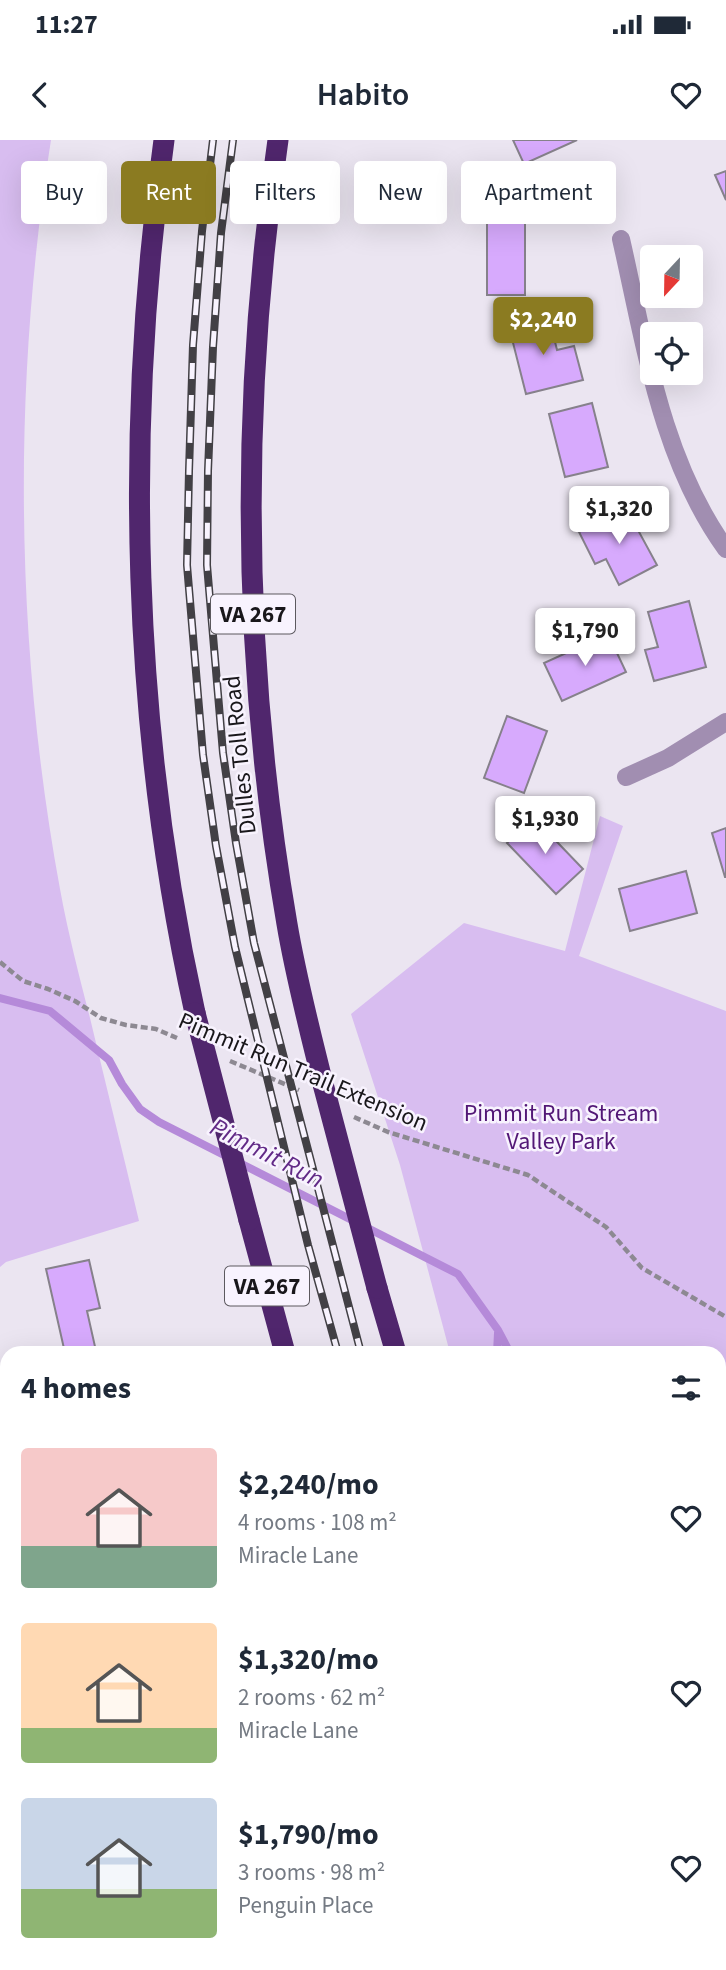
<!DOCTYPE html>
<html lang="en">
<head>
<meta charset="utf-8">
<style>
  :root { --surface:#fff; --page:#f2f2f3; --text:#1f2937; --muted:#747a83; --accent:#8b7b21 }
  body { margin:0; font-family:"Source Sans 3",sans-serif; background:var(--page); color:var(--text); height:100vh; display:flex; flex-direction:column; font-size:26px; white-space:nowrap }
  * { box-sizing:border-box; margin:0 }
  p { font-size:23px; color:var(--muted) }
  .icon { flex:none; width:38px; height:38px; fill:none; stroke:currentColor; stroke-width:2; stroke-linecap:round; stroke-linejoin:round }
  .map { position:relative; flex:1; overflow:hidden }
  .drawer { position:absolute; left:0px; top:1206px; width:726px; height:625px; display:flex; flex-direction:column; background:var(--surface); border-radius:21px 21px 0 0; box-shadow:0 7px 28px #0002 }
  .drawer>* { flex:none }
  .guide { position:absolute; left:21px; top:21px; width:684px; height:63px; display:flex; gap:14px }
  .needle { width:46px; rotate:202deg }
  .fabs { position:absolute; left:640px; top:105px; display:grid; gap:14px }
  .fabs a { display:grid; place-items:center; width:63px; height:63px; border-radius:7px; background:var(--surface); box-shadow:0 7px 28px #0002; font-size:35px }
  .price { position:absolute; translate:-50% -60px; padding:0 16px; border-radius:7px; background:#fff; color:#222; font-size:23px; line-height:46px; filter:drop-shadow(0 2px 4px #0008) }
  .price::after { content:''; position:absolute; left:50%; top:42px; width:21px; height:16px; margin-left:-10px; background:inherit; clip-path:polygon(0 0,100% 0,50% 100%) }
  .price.current { background:var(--accent); color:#fff }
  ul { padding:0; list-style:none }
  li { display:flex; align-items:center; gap:21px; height:175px; padding:0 21px }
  li span { display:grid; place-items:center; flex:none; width:196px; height:140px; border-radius:7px; color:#555 }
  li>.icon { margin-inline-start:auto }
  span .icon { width:84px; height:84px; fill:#fffc; stroke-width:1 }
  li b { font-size:30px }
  h2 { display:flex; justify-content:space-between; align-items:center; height:84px; padding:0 21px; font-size:30px }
  .pill { padding:0 24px; border-radius:7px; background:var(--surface); box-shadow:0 7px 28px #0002; font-size:24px; line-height:63px }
  .pill.current { background:var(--accent); color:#fff }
  .status { display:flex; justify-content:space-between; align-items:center; height:49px; padding:0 35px; background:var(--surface); direction:ltr }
  .status svg { height:19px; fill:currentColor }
  header { display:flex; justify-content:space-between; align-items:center; height:91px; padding:0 21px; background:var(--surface); font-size:32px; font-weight:600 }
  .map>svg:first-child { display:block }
</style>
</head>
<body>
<div class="status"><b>11:27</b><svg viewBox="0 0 49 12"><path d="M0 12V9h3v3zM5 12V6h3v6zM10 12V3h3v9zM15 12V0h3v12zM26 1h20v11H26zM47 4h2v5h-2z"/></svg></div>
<header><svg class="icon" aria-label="back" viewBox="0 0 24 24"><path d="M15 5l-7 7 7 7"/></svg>Habito<svg class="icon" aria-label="heart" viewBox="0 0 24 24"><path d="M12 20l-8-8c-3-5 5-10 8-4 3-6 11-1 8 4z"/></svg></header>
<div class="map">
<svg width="726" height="1830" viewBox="0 0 726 1830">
  <rect width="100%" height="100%" fill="#ebe5f1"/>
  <path fill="#d8bdf0" d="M0,0H51C12,245 15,505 60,749C68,793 79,835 90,878C106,946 123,1013 139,1081L6,1122L0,1127Z
    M600,676L623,686L579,816L726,871V1830H633L630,1824H719V1213H450L400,1025L351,874L464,783L565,811Z"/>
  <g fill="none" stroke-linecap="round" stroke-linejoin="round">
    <path stroke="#b58ad9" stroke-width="8" d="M0,858L50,871L109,920L122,944L140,969L159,982L458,1134L498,1190L510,1213
      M497,1213L498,1193
      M719,1372L726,1384
      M660,1824L662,1830"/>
  </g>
  <path fill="#d7aafd" stroke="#86818b" stroke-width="2" d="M513,0H577L524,24Z
    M726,31V60L715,35Z
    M487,75H525V155H487Z
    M549,177L557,210L574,206L583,240L526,254L509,187Z
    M592,263L608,327L565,337L549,274Z
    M626,368L657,425L619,445L606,419L595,424L579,392Z
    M689,461L706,527L654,541L645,510L658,507L648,472Z
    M608,494L626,532L562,561L544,523Z
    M507,576L547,591L524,653L484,638Z
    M534,678L583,729L556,754L507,703Z
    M726,688V737H725L712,693Z
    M686,731L697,773L630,791L619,749Z
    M89,1120L100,1168L87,1171L96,1211L65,1213L46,1129Z
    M0,1457L7,1459V1477L0,1496Z
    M7,1583V1643L0,1651V1591Z"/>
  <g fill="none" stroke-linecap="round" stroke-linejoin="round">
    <path stroke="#8d8992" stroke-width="4.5" stroke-dasharray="7 3.5" stroke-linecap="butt" d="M0,822L23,841L48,849L75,861L101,878L126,885L156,889L177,898
      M230,921L299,950
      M354,977L388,992L528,1035L606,1087L642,1128L726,1177
      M719,1611L726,1629"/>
    <path stroke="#a18eb1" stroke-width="18" d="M621,99C645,204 661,319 726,409
      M626,637L668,618L726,582
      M0,1678L5,1650L7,1648
      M162,1824L163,1830"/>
    <path stroke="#50266d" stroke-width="21" d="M164,0C124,289 132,588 195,873
      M278,0C240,261 242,524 287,784C296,838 310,891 323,944
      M249,1080L285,1213
      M377,1148L396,1213
      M455,1824L457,1830
      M567,1824L569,1830"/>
    <g stroke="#424045" stroke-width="8">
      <path id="rail" d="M213,0L202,91L193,205L189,331L187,425L203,615L216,706L235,807L308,1105L338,1213
        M233,0L221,93L213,207L208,331L207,425L223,613L236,703L254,803L361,1213
        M509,1824L511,1830
        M530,1824L532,1830"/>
    </g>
    <use href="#rail" stroke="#f8f3fe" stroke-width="5" stroke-dasharray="16" stroke-linecap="butt"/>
    <path stroke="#50266d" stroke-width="21" d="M195,873L249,1080
      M323,944L377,1148"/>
  </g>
  <g text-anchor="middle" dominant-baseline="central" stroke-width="5" stroke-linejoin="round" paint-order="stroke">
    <g fill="#f8f3fe" stroke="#5c595f" stroke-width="2">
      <rect x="211" y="454.5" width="84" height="39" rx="5"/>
      <rect x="225" y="1126.5" width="84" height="39" rx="5"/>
    </g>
    <g font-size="23" font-weight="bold" fill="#19171b">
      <text x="253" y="474">VA 267</text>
      <text x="267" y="1146">VA 267</text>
    </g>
    <g font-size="24" fill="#19171b" stroke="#f8f3fe">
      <text transform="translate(240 615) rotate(-96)">Dulles Toll Road</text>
      <text transform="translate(303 932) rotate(23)">Pimmit Run Trail Extension</text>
    </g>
    <g font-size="24" fill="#521776" stroke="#f8f3fe">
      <text x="561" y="973">Pimmit Run Stream<tspan x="561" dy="28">Valley Park</tspan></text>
    </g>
    <g font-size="26" font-style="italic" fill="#622a87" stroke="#f8f3fe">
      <text transform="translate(267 1013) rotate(27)">Pimmit Run</text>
    </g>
  </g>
</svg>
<div class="fabs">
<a><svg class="needle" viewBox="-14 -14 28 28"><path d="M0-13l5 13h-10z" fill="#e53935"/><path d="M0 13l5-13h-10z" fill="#747a83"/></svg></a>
<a><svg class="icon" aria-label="locate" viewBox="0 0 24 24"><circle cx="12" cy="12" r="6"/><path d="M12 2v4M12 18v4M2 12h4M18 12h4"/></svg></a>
</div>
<b class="price current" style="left:543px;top:217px">$2,240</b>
<b class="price" style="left:619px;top:406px">$1,320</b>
<b class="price" style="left:585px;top:528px">$1,790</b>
<b class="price" style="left:545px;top:716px">$1,930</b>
<div class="guide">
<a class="pill">Buy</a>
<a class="pill current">Rent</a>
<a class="pill">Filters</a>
<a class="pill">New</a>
<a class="pill">Apartment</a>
</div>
<section class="drawer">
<h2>4 homes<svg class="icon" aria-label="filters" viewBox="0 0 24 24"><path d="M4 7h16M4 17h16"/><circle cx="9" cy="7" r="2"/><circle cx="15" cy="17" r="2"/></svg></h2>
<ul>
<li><span style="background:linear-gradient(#f6c9c9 70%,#7fa58c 0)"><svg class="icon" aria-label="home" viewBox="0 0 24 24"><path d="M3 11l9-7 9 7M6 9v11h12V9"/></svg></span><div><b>$2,240/mo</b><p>4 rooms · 108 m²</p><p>Miracle Lane</p></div><svg class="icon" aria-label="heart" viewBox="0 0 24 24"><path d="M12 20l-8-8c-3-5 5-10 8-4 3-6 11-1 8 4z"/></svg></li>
<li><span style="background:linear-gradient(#ffd9b3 75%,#8fb573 0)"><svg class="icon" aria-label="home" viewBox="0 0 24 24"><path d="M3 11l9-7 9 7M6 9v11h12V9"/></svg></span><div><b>$1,320/mo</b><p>2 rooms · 62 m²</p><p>Miracle Lane</p></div><svg class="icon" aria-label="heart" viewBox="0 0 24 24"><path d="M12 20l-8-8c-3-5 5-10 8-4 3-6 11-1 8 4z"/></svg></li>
<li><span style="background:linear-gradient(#c9d6e8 65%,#8fb573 0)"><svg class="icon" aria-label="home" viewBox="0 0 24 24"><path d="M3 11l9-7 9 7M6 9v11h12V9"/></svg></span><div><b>$1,790/mo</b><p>3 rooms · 98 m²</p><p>Penguin Place</p></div><svg class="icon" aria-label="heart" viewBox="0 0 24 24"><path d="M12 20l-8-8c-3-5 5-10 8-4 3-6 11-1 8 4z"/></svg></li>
</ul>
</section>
</div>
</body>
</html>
